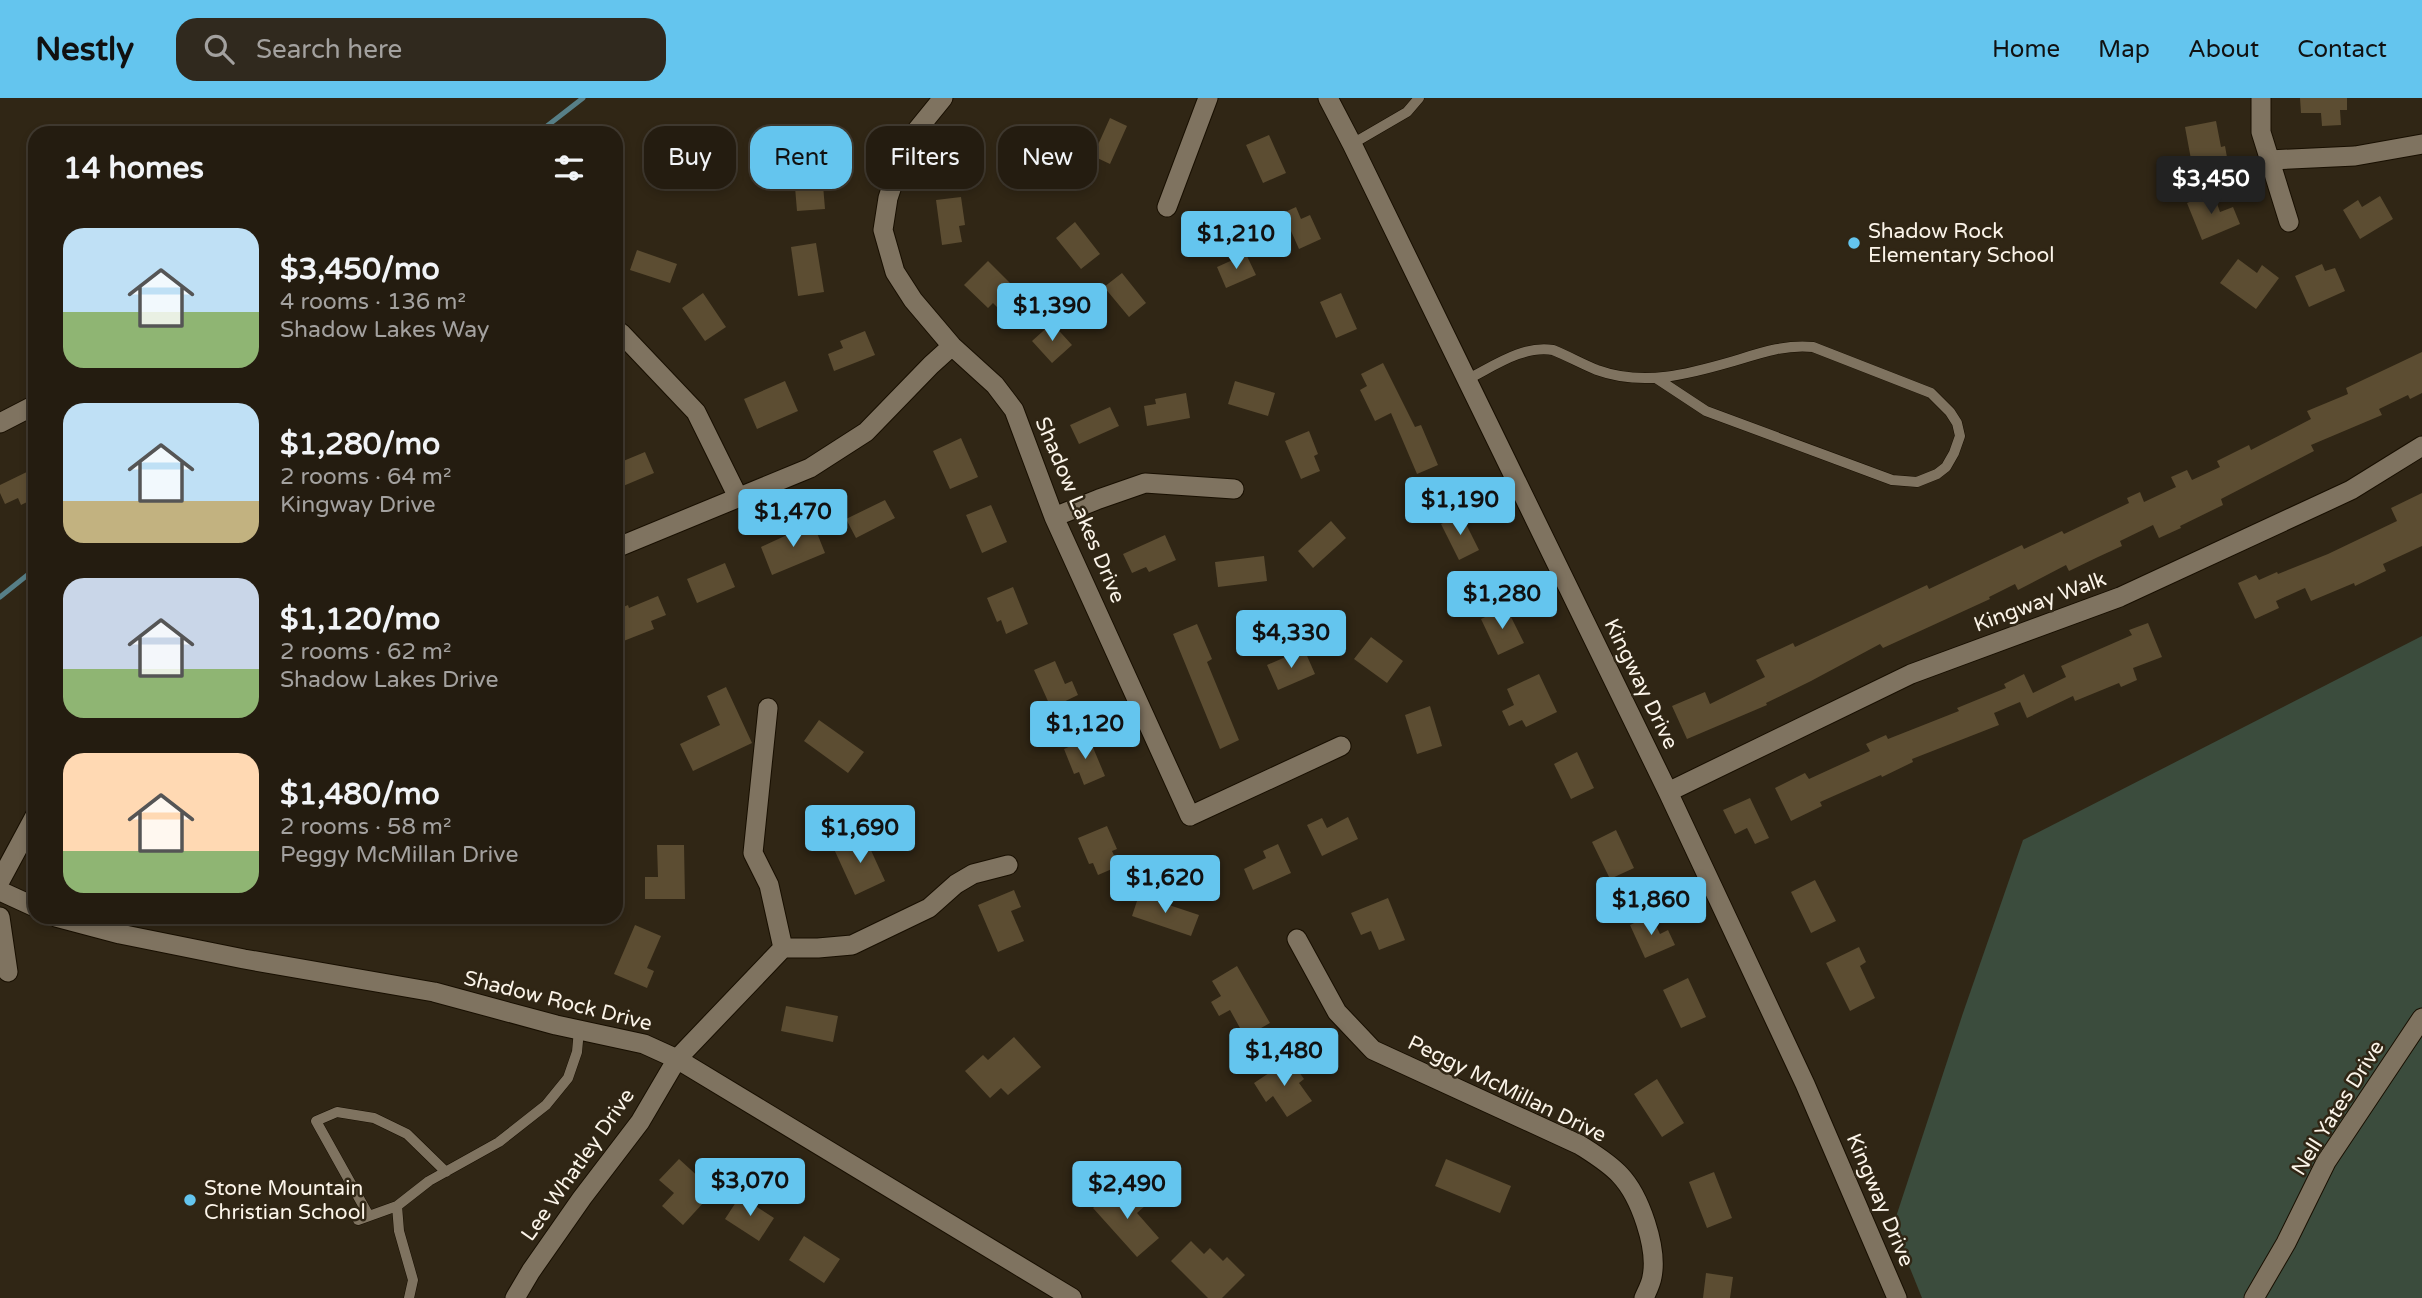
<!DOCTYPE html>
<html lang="en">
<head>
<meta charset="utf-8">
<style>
  :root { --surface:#241c10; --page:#30291e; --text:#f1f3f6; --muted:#a3a19f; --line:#413a30; --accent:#64c5ee }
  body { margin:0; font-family:"Varela Round",sans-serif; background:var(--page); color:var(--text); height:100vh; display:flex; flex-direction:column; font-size:26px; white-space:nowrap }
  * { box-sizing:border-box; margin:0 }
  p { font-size:23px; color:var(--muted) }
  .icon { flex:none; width:38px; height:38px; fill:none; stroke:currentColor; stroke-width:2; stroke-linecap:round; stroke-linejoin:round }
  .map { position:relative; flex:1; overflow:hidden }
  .drawer { position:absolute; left:28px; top:28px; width:595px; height:798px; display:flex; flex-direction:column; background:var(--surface); border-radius:21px; box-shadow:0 4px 10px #0003,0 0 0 2px var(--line) }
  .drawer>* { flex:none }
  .hud { position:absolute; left:644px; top:28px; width:665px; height:63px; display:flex; gap:14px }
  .price { position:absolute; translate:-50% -60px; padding:0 16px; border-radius:7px; background:var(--accent); color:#111; font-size:23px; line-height:46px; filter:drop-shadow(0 2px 4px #0008) }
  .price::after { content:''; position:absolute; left:50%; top:42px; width:21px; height:16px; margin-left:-10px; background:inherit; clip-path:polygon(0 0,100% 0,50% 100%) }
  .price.on { background:#222; color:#fff }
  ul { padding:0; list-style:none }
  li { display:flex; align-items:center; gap:21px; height:175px; padding:0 35px }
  li span { display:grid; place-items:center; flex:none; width:196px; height:140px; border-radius:21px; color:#555 }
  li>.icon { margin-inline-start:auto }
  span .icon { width:84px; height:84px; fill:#fffc; stroke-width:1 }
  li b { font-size:30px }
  h2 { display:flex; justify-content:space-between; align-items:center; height:84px; padding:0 35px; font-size:30px }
  .tag { padding:0 24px; border-radius:21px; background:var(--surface); box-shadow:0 4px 10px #0003,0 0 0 2px var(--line); font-size:24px; line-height:63px }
  .tag.on { background:var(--accent); color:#111 }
  header { display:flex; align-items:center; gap:42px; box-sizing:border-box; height:98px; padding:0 35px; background:var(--accent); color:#111 }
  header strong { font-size:33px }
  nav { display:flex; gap:38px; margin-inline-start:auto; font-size:24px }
  .search { width:490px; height:63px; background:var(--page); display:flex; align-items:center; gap:18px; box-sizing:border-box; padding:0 24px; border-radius:21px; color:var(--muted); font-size:26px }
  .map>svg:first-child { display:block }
</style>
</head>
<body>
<header>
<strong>Nestly</strong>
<div class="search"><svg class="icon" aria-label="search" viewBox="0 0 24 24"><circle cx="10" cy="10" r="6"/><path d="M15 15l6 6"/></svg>Search here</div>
<nav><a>Home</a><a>Map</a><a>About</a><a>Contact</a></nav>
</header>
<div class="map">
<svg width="2422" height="1200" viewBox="0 0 2422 1200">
  <rect width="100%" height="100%" fill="#302615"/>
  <path fill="#3b4c3d" d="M2422,538V1200H1922L1893,1128L1963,915L2023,742Z"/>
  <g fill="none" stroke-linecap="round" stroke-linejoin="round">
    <path stroke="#577f87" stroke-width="5" d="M538,35L583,0
      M0,499L35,471"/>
  </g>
  <path fill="#5c4d32" d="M2300,0H2347V12H2340L2341,27L2322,28L2321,15H2301Z
    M1110,20L1127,28L1110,66L1093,58Z
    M2216,23L2221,49L2225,48L2228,65L2193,72L2185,29Z
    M1269,37L1286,75L1263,85L1246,47Z
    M822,75L825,111L797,113L794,77Z
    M2213,94L2220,114L2233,109L2240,126L2202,142L2187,105Z
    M2380,98L2393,121L2360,141L2343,112L2358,102L2362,109Z
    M961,99L965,127L959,128L962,144L942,147L936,102Z
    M1296,109L1301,121L1310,117L1321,141L1299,151L1283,115Z
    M1075,124L1100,156L1081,171L1056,140Z
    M816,145L824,194L798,198L791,149Z
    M637,152L677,166L670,185L630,172Z
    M1246,156L1256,177L1226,190L1217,169Z
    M2238,161L2257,175L2262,167L2279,180L2256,211L2220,185Z
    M988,163L1010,185L1005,189L1017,201L1003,215L993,205L988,210L964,187Z
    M2322,166L2325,173L2335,170L2345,193L2309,209L2295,178Z
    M1122,175L1146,205L1129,219L1104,189Z
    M703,195L726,229L705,243L682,210Z
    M1341,195L1357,231L1336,240L1320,204Z
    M1052,225L1072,247L1052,265L1032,243Z
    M865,233L875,257L834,273L828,256L843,250L840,243Z
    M2422,254V295L2410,301L2408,297L2379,311L2382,317L2311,347L2314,353L2221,401L2223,407L2180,428L2181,430L2159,440L2153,427L2120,443L2122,448L2098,459L2069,473L2066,467L2018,492L2015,486L1989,499L1990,501L1883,550L1880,546L1811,583L1766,605L1767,607L1687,641L1672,608L1705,594L1710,606L1765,579L1756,562L1793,545L1795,549L1927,487L1929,491L2022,447L2024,451L2062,433L2064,436L2129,405L2127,400L2140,394L2144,404L2176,389L2171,379L2187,372L2192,382L2220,369L2217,363L2249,347L2251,352L2311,321L2307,313L2348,296L2346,290Z
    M1383,265L1415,329L1421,327L1438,367L1417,376L1391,315L1375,323L1360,292L1367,288L1361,276Z
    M785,283L798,313L757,331L744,301Z
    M1235,283L1275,295L1268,318L1228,306Z
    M1186,295L1190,320L1147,328L1144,308L1156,306L1155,301Z
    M1110,309L1119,328L1079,346L1070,327Z
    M1309,333L1318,356L1314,358L1320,373L1301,381L1285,343Z
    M961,340L978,379L950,391L933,353Z
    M645,354L654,375L616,391V366Z
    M35,370V400L21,407L18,400L5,406L0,395V387Z
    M2422,395V448L2383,466L2386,473L2355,488L2354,485L2311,503L2305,490L2276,503L2279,510L2255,521L2238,485L2256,477L2259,482L2277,474L2278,476L2328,456L2397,423L2391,410Z
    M885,402L895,420L856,440L846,421Z
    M991,407L1007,444L982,455L966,417Z
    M1461,416L1479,452L1459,462L1441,426Z
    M1331,423L1346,440L1313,470L1298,453Z
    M813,425L825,455L772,477L761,449Z
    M1165,437L1176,462L1149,474L1146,469L1132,475L1123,456Z
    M1264,458L1267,483L1218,489L1215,464Z
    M725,465L735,489L697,505L687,481Z
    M1013,489L1028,526L1006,536L1001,522L997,524L987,500Z
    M658,498L666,517L651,523L654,531L621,544L616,531V512L628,507L629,510Z
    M1506,509L1524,545L1498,557L1481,521Z
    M2148,525L2162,559L2133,570L2137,582L2121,589L2119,585L2075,603L2073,598L2027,620L2020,604L1994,615L1999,627L1912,661L1913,664L1882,679L1881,677L1820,704L1822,708L1791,723L1775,690L1805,675L1809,681L1870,653L1866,646L1886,637L1888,641L1959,613L1957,610L2006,590L2004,586L2024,576L2033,595L2066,579L2061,568L2132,537L2129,532Z
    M1197,526L1212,561L1207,564L1239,642L1220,651L1173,536Z
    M1371,539L1403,563L1387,585L1354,561Z
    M1304,551L1315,576L1278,592L1267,567Z
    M1055,563L1065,586L1072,583L1078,597L1051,610L1034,572Z
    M1539,576L1557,614L1526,629L1522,622L1509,628L1502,613L1514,607L1507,591Z
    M726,589L752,645L693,673L680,646L720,627L707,598Z
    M1430,608L1442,648L1417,656L1405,617Z
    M819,622L864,654L848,675L804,643Z
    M1089,640L1105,678L1084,687L1079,674L1074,676L1064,651Z
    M1577,654L1594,690L1571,701L1554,666Z
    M1750,700L1769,740L1755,746L1747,730L1735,736L1723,712Z
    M1348,719L1358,741L1322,758L1307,727L1322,720L1327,730Z
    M1107,728L1117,751L1112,753L1119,768L1098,777L1093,765L1089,766L1078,740Z
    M1616,732L1634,770L1610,781L1592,744Z
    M864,737L885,783L855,797L834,751Z
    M1278,746L1291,775L1253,792L1244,771L1266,760L1263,753Z
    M657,747H684L685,801H645V779H658Z
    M1815,782L1836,823L1811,835L1791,794Z
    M1014,792L1021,809L1011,813L1024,843L998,854L978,807Z
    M1139,797L1199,817L1191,838L1132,818Z
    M1388,800L1405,842L1379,852L1371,833L1361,837L1351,815Z
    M1651,817L1660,836L1668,832L1675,847L1645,860L1630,827Z
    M635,827L661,838L647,870L654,873L647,890L614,876Z
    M1859,849L1866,864L1860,868L1875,900L1850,913L1826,865Z
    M1237,868L1270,925L1245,939L1230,912L1219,918L1211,904L1221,898L1212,883Z
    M1688,880L1706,919L1681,930L1663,892Z
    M786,908L838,918L833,944L781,933Z
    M1014,939L1041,969L1008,997L1001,990L990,1000L965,973L983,957L988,962Z
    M1290,961L1304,981L1299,985L1312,1003L1287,1019L1273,998L1266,1004L1254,985Z
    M1657,981L1684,1025L1662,1039L1634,996Z
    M679,1061L714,1093L683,1127L662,1108L674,1095L659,1082Z
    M1446,1061L1511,1088L1500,1115L1435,1088Z
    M1714,1074L1732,1120L1707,1130L1689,1084Z
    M1114,1092L1124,1104L1134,1094L1146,1107L1137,1115L1159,1140L1137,1159L1093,1110Z
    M740,1098L774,1120L759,1143L725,1121Z
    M804,1138L840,1161L824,1185L789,1162Z
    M1191,1143L1204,1156L1210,1150L1223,1163L1227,1159L1245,1177L1222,1200H1208L1171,1163Z
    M1706,1175L1733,1179L1730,1200H1703Z"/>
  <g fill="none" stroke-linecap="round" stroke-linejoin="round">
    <g stroke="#180f01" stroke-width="11">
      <path id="service" d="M1352,46L1407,14L1419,0
        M1468,281C1494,268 1523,247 1553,252C1568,258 1582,266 1597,272C1644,289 1689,276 1734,263C1760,255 1786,246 1813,249L1931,295L1950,314L1957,325L1960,338L1954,355L1946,369L1937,376L1917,384L1892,382L1706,313L1656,280
        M397,1108L399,1133L413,1182L409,1200
        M369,1118L316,1023L337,1014L374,1020L407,1036L446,1074
        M358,1122L397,1108L429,1083L499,1044L546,1007L568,980L577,954L579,932"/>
    </g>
    <g stroke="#180f01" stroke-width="21">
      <path id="minor" d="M943,0L917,32L904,52L888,100L883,132L895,174L913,202L952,248L995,287L1014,312L1054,419L1190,718L1341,648
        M1328,0L1352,46L1668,694L1805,986L1897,1200
        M2261,0V34L2289,124
        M2269,62L2355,58L2422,46
        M1167,109L1208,0
        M621,235L696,314L738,399
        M0,325L35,307
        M1054,419L1099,401L1145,385L1234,391
        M616,450L810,370L866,334L931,267L952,248
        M1668,694L1911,576L2120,499L2351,392L2422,348
        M0,783L35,718
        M0,793L35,809
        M0,819L8,874
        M56,819L120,836L244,861L434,894L556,927L644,946L677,961L1072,1200
        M1297,841L1337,914L1373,952L1580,1047C1594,1056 1609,1065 1620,1077C1640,1098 1658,1150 1652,1179C1651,1186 1647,1193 1644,1200
        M783,850H818L852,847L929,810L956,786L973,776L1008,767
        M515,1200L531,1173L582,1100L640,1024L677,961L783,850L769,787L753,755L768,610
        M2254,1200L2286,1145L2326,1064L2422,920"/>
    </g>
    <use href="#service" stroke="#7f7360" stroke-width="10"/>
    <use href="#minor" stroke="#7f7360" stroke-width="19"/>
  </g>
  <g fill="#64c5ee" stroke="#302615" stroke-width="2.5">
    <circle cx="1854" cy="145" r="7"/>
    <circle cx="190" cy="1102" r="7"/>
  </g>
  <g text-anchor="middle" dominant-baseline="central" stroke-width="5" stroke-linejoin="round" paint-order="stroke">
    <g font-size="21" fill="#fbf4e9" stroke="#302615" text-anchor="start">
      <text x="1868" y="133">Shadow Rock<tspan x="1868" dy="24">Elementary School</tspan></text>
      <text x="204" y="1090">Stone Mountain<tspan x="204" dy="24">Christian School</tspan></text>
    </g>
    <g font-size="21" fill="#fbf4e9" stroke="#302615">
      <text transform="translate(1080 412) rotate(67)">Shadow Lakes Drive</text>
      <text transform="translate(2040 504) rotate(-20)">Kingway Walk</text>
      <text transform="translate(1641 586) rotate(64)">Kingway Drive</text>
      <text transform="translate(558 903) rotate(14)">Shadow Rock Drive</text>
      <text transform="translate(1507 991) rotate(26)">Peggy McMillan Drive</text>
      <text transform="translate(2338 1010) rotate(-58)">Nell Yates Drive</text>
      <text transform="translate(578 1067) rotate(-55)">Lee Whatley Drive</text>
      <text transform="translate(1880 1102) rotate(67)">Kingway Drive</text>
    </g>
  </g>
</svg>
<b class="price on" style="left:2211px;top:118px">$3,450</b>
<b class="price" style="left:1236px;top:173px">$1,210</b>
<b class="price" style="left:1052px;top:245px">$1,390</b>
<b class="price" style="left:1460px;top:439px">$1,190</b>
<b class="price" style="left:793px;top:451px">$1,470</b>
<b class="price" style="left:1502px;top:533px">$1,280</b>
<b class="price" style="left:1291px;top:572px">$4,330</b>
<b class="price" style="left:1085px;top:663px">$1,120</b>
<b class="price" style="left:860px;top:767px">$1,690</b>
<b class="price" style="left:1165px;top:817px">$1,620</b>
<b class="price" style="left:1651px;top:839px">$1,860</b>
<b class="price" style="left:1284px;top:990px">$1,480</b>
<b class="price" style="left:750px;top:1120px">$3,070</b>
<b class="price" style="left:1127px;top:1123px">$2,490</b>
<div class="hud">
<a class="tag">Buy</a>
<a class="tag on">Rent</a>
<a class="tag">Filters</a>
<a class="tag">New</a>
</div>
<section class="drawer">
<h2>14 homes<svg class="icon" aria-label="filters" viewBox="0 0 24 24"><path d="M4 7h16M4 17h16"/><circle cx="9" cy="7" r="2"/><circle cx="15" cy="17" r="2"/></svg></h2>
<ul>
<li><span style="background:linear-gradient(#bfe0f5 60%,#8fb573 0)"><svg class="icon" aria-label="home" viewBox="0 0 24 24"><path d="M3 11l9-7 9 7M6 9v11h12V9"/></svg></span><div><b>$3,450/mo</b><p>4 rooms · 136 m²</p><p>Shadow Lakes Way</p></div></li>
<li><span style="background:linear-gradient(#bfe0f5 70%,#c2b280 0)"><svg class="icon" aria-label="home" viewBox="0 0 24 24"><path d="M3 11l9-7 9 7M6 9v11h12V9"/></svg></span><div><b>$1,280/mo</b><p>2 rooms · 64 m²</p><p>Kingway Drive</p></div></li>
<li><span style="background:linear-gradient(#c9d6e8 65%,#8fb573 0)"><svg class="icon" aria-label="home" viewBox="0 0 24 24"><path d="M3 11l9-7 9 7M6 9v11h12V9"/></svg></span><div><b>$1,120/mo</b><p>2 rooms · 62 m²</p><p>Shadow Lakes Drive</p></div></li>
<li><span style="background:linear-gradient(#ffd9b3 70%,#8fb573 0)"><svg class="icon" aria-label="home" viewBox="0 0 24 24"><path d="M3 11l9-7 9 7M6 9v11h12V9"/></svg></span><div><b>$1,480/mo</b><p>2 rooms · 58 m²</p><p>Peggy McMillan Drive</p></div></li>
</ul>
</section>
</div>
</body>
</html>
